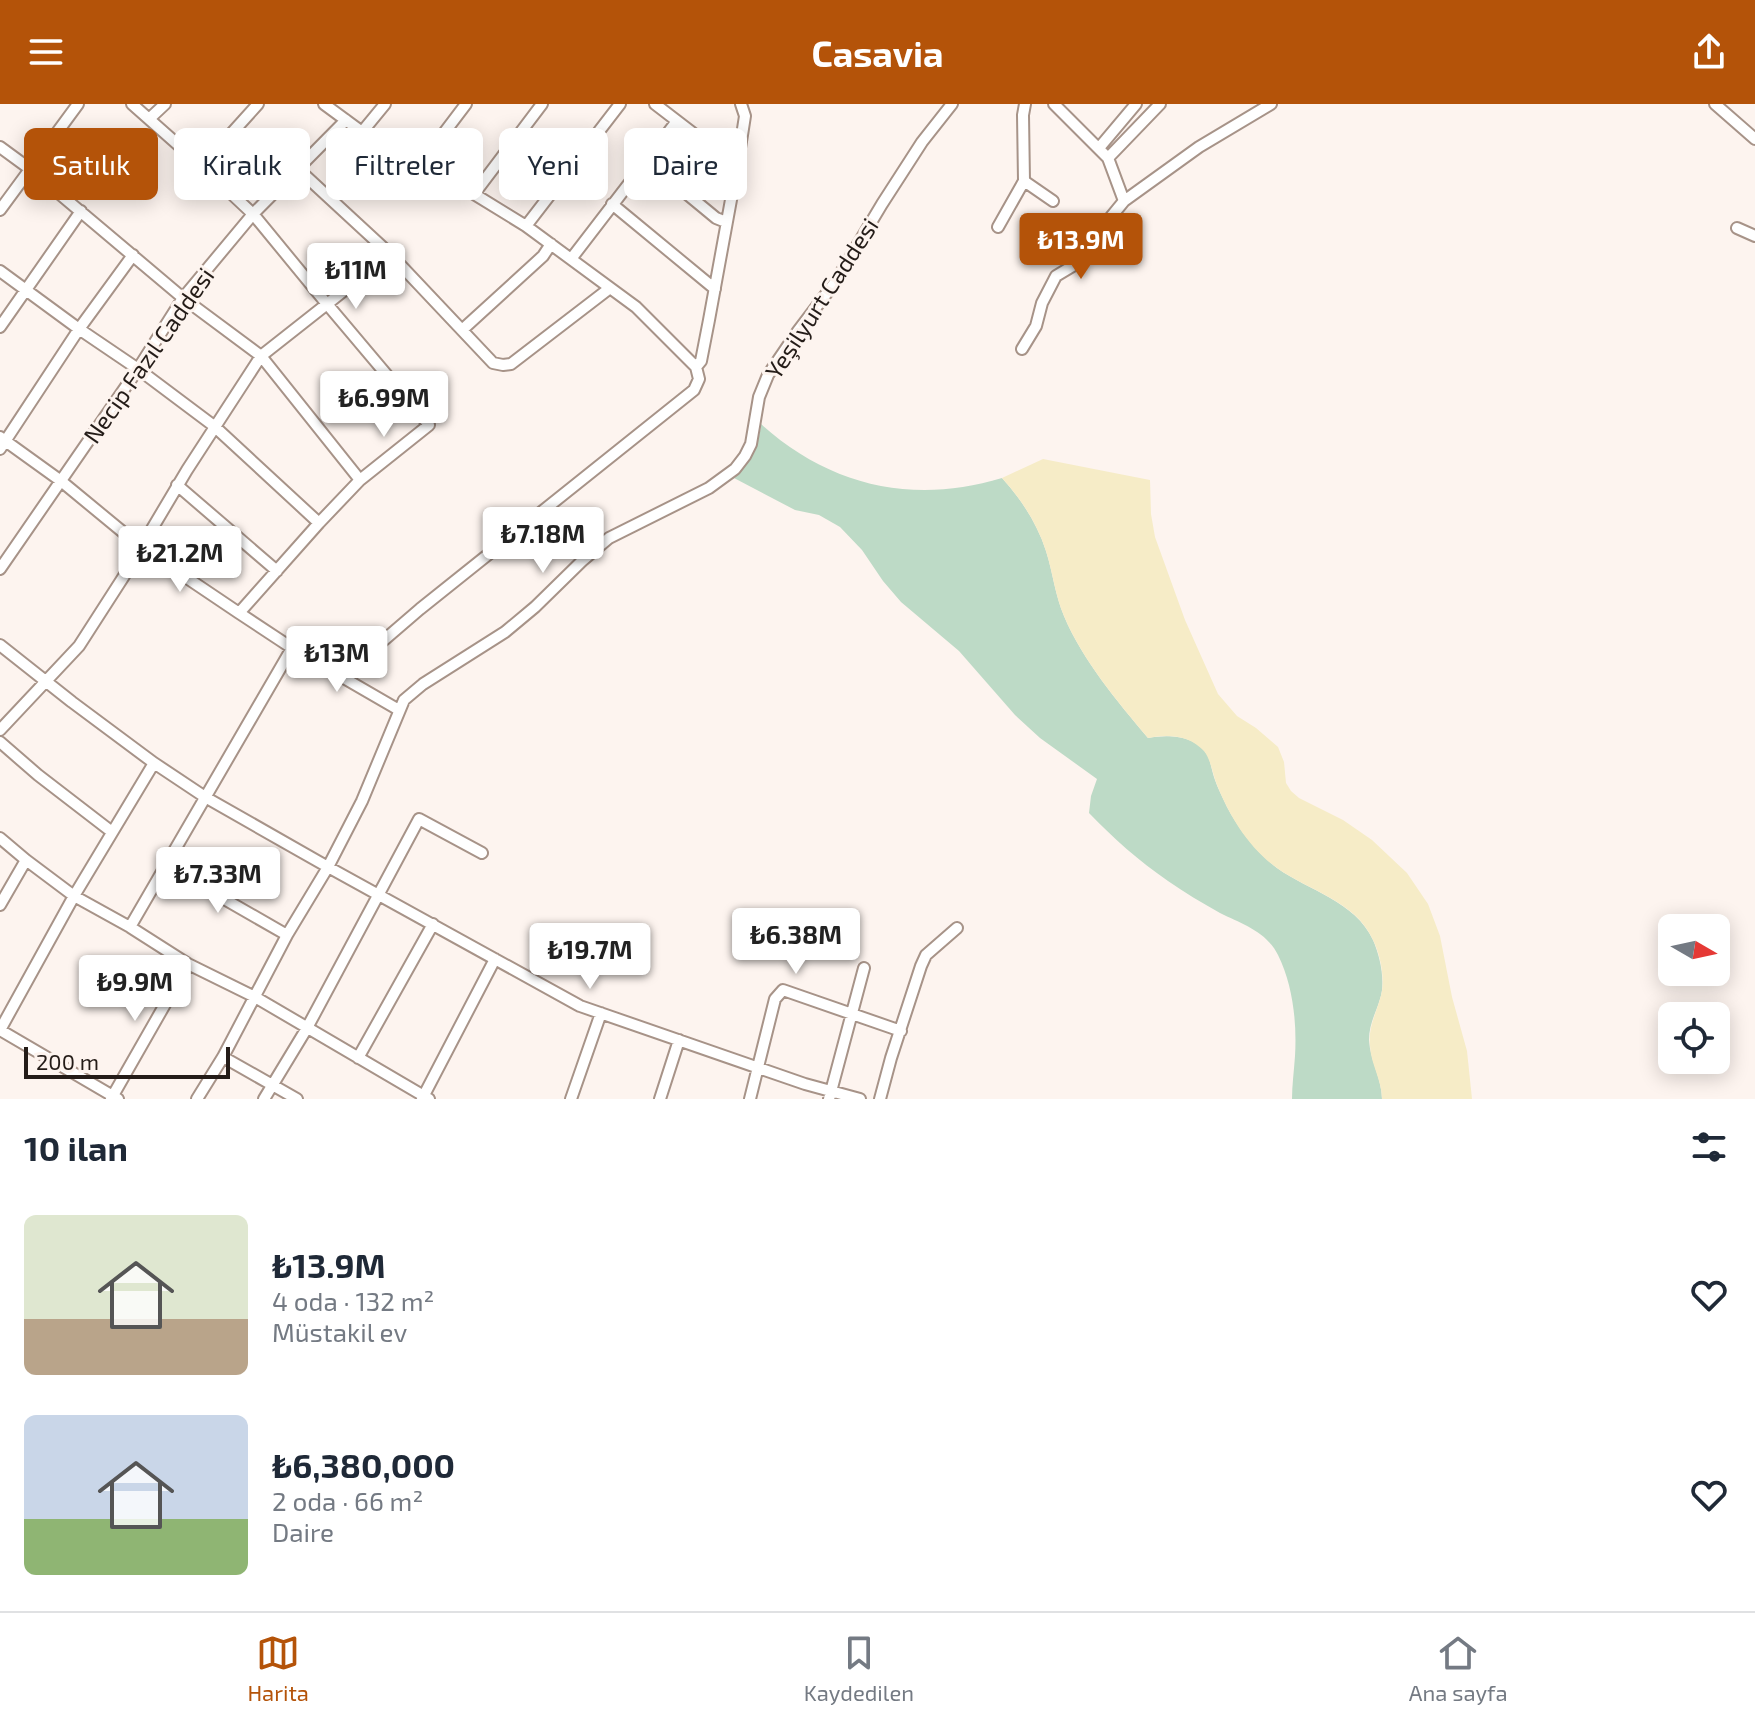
<!DOCTYPE html>
<html lang="tr">
<head>
<meta charset="utf-8">
<style>
  :root { --surface:#fff; --page:#f2f2f3; --text:#1f2937; --muted:#747a83; --line:#e0e1e3; --accent:#b45309 }
  body { margin:0; font-family:"Exo 2",sans-serif; background:var(--page); color:var(--text); height:100vh; display:flex; flex-direction:column; font-size:30px; white-space:nowrap }
  * { box-sizing:border-box; margin:0 }
  p { font-size:26px; color:var(--muted) }
  .icon { flex:none; width:44px; height:44px; fill:none; stroke:currentColor; stroke-width:2; stroke-linecap:round; stroke-linejoin:round }
  .map { position:relative; height:995px; overflow:hidden }
  .details { display:flex; flex-direction:column; background:var(--surface); flex:1 }
  .details>* { flex:none }
  .guide { position:absolute; left:24px; top:24px; width:800px; height:72px; display:flex; gap:16px }
  .needle { width:52px; rotate:99deg }
  .buttons { position:absolute; left:1658px; top:810px; display:grid; gap:16px }
  .buttons a { display:grid; place-items:center; width:72px; height:72px; border-radius:12px; background:var(--surface); box-shadow:0 4px 20px #0003; font-size:40px }
  .scale { position:absolute; left:24px; bottom:20px; width:206px; box-sizing:border-box; padding-left:8px; border:4px solid #241c18; border-top:0; font-size:22px; line-height:28px; white-space:nowrap; color:#241c18; -webkit-text-stroke:6px #fdf4ef; paint-order:stroke }
  .price { position:absolute; translate:-50% -68px; padding:0 18px; border-radius:8px; background:#fff; color:#222; font-size:26px; line-height:52px; filter:drop-shadow(0 2px 4px #0008) }
  .price::after { content:''; position:absolute; left:50%; top:48px; width:24px; height:18px; margin-left:-12px; background:inherit; clip-path:polygon(0 0,100% 0,50% 100%) }
  .price.current { background:var(--accent); color:#fff }
  ul { padding:0; list-style:none }
  li { display:flex; align-items:center; gap:24px; height:200px; padding:0 24px }
  li span { display:grid; place-items:center; flex:none; width:224px; height:160px; border-radius:12px; color:#555 }
  li>.icon { margin-inline-start:auto }
  span .icon { width:96px; height:96px; fill:#fffc; stroke-width:1 }
  li b { font-size:34px }
  h2 { display:flex; justify-content:space-between; align-items:center; height:96px; padding:0 24px; font-size:34px }
  .pill { padding:0 28px; border-radius:12px; background:var(--surface); box-shadow:0 4px 20px #0003; font-size:28px; line-height:72px }
  .pill.current { background:var(--accent); color:#fff }
  header { display:flex; justify-content:space-between; align-items:center; height:104px; padding:0 24px; background:var(--accent); color:#fff; font-size:36px; font-weight:700 }
  .tab-bar { display:flex; justify-content:space-around; align-items:center; height:112px; border-top:2px solid var(--line); background:var(--surface); font-size:22px; color:var(--muted) }
  .tab-bar a { display:grid; justify-items:center; gap:4px }
  .tab-bar .current { color:var(--accent) }
  .map>svg:first-child { display:block }
</style>
</head>
<body>
<header><svg class="icon" aria-label="menu" viewBox="0 0 24 24"><path d="M4 6h16M4 12h16M4 18h16"/></svg>Casavia<svg class="icon" aria-label="share" viewBox="0 0 24 24"><path d="M12 15V3M7 8l5-5 5 5M5 13v7h14v-7"/></svg></header>
<div class="map">
<svg width="1755" height="995" viewBox="0 0 1755 995">
  <rect width="100%" height="100%" fill="#fdf4ef"/>
  <path fill="#bddac6" d="M761,320C830,382 913,401 1002,374C1021,395 1037,419 1046,447C1053,469 1055,491 1064,512C1083,557 1117,597 1148,634C1168,630 1197,631 1208,652C1211,659 1212,668 1215,676C1218,685 1223,694 1227,703C1240,727 1256,748 1277,764C1309,787 1355,797 1373,836C1380,852 1386,878 1380,895C1376,909 1369,920 1369,936C1370,956 1382,975 1382,995H1292C1292,981 1294,967 1295,952C1297,919 1293,881 1278,851C1266,827 1242,820 1220,809C1202,799 1184,788 1168,777C1139,757 1113,734 1089,709L1091,692L1097,675L1040,634L1015,611L959,547L901,498L883,477L862,446L840,423L819,411L795,406L734,374C750,358 759,342 761,320Z"/>
  <path fill="#f6ecc7" d="M1043,355L1150,376L1151,410L1155,433L1185,516L1218,590L1237,612L1256,624L1278,643L1284,658L1286,679L1291,687L1299,694L1343,716L1372,736L1407,769L1428,800L1440,832L1452,893L1467,947L1472,995H1382C1382,976 1371,961 1370,942C1368,924 1375,912 1380,895C1386,878 1381,852 1373,836C1356,797 1309,787 1277,764C1249,744 1230,713 1217,681C1213,671 1211,656 1204,647C1189,631 1168,630 1148,634C1117,597 1083,557 1064,512C1055,491 1053,469 1046,447C1037,419 1021,395 1002,374Z"/>
  <g fill="none" stroke-linecap="round" stroke-linejoin="round">
    <g stroke="#a79388" stroke-width="14">
      <path id="minor" d="M132,0L202,62L253,110L327,200L390,150L298,65
        M324,0L362,28L419,62L474,90L526,122L636,203L696,263
        M655,0L737,63
        M1054,0L1108,54L1160,0
        M1715,0L1755,35
        M149,15L165,0
        M362,28L385,0
        M0,43L30,65L183,194L261,252L360,376L319,419
        M1099,44L1136,0
        M1108,54L1124,97L1199,43L1271,0
        M647,57L716,114L726,118
        M202,62L258,0
        M419,62L466,0
        M1024,77L1053,97
        M474,90L542,0
        M612,100L715,185
        M0,106L78,0
        M526,122L620,0
        M998,123L1024,77L1023,11L1025,0
        M1737,124L1755,132
        M390,150L493,259L503,261L511,260L610,184
        M571,155L677,17
        M0,167L79,225L138,265L214,322L319,419L239,509L292,544L130,823
        M0,223L81,107
        M462,226L543,152L551,140
        M1022,245L1036,222L1042,199L1056,172L1086,154L1088,141L1124,97
        M0,333L61,377L141,443L239,509
        M0,345L79,225L133,151
        M177,381L277,467
        M0,465L138,265L183,194L253,110L346,16
        M0,541L72,598L154,659L205,693L328,763L580,902L805,980L860,995
        M292,544L399,606
        M341,573L420,505L694,286L699,275L696,263L701,257L709,216L737,63L745,12L741,0
        M0,626L79,542L124,472L187,366L261,252L327,200L429,321L360,376
        M0,638L38,671L112,728
        M0,734L26,756L74,792L130,823L188,860L255,893L429,995
        M165,761L287,831
        M0,801L26,756
        M0,926L74,792L154,659
        M0,926L118,995
        M223,953L297,995
        M358,954L433,820
        M111,995L188,860
        M197,995L223,953L287,831L328,763L362,697L404,596L423,580L505,528L535,503L582,457L609,434L709,384L735,365L745,352L751,340L759,293L768,271L798,227L836,177L882,100L922,38L952,0
        M264,995L307,924L419,715L482,749
        M422,995L495,855
        M571,995L601,909
        M660,995L679,936
        M750,995L775,895L783,886L901,927
        M829,995L864,864
        M880,995L891,954L921,862L926,851L957,824"/>
    </g>
    <use href="#minor" stroke="#fff" stroke-width="10"/>
  </g>
  <g text-anchor="middle" dominant-baseline="central" stroke-width="6" stroke-linejoin="round" paint-order="stroke">
    <g font-size="24" fill="#241c18" stroke="#fdf4ef">
      <text transform="translate(821 194) rotate(-57)">Yeşilyurt Caddesi</text>
      <text transform="translate(148 251) rotate(-55)">Necip Fazıl Caddesi</text>
    </g>
  </g>
</svg>
<div class="buttons">
<a><svg class="needle" viewBox="-14 -14 28 28"><path d="M0-13l5 13h-10z" fill="#e53935"/><path d="M0 13l5-13h-10z" fill="#747a83"/></svg></a>
<a><svg class="icon" aria-label="locate" viewBox="0 0 24 24"><circle cx="12" cy="12" r="6"/><path d="M12 2v4M12 18v4M2 12h4M18 12h4"/></svg></a>
</div>
<div class="scale">200 m</div>
<b class="price current" style="left:1081px;top:177px">₺13.9M</b>
<b class="price" style="left:356px;top:207px">₺11M</b>
<b class="price" style="left:384px;top:335px">₺6.99M</b>
<b class="price" style="left:543px;top:471px">₺7.18M</b>
<b class="price" style="left:180px;top:490px">₺21.2M</b>
<b class="price" style="left:337px;top:590px">₺13M</b>
<b class="price" style="left:218px;top:811px">₺7.33M</b>
<b class="price" style="left:796px;top:872px">₺6.38M</b>
<b class="price" style="left:590px;top:887px">₺19.7M</b>
<b class="price" style="left:135px;top:919px">₺9.9M</b>
<div class="guide">
<a class="pill current">Satılık</a>
<a class="pill">Kiralık</a>
<a class="pill">Filtreler</a>
<a class="pill">Yeni</a>
<a class="pill">Daire</a>
</div>
</div>
<section class="details">
<h2>10 ilan<svg class="icon" aria-label="filters" viewBox="0 0 24 24"><path d="M4 7h16M4 17h16"/><circle cx="9" cy="7" r="2"/><circle cx="15" cy="17" r="2"/></svg></h2>
<ul>
<li><span style="background:linear-gradient(#dfe7d0 65%,#b9a48a 0)"><svg class="icon" aria-label="home" viewBox="0 0 24 24"><path d="M3 11l9-7 9 7M6 9v11h12V9"/></svg></span><div><b>₺13.9M</b><p>4 oda · 132 m²</p><p>Müstakil ev</p></div><svg class="icon" aria-label="heart" viewBox="0 0 24 24"><path d="M12 20l-8-8c-3-5 5-10 8-4 3-6 11-1 8 4z"/></svg></li>
<li><span style="background:linear-gradient(#c9d6e8 65%,#8fb573 0)"><svg class="icon" aria-label="home" viewBox="0 0 24 24"><path d="M3 11l9-7 9 7M6 9v11h12V9"/></svg></span><div><b>₺6,380,000</b><p>2 oda · 66 m²</p><p>Daire</p></div><svg class="icon" aria-label="heart" viewBox="0 0 24 24"><path d="M12 20l-8-8c-3-5 5-10 8-4 3-6 11-1 8 4z"/></svg></li>
</ul>
</section>
<nav class="tab-bar">
<a class="current"><svg class="icon" aria-label="map" viewBox="0 0 24 24"><path d="M3 6l6-2 6 2 6-2v14l-6 2-6-2-6 2zM9 4v14M15 6v14"/></svg>Harita</a>
<a><svg class="icon" aria-label="saved" viewBox="0 0 24 24"><path d="M7 4h10v16l-5-4-5 4z"/></svg>Kaydedilen</a>
<a><svg class="icon" aria-label="home" viewBox="0 0 24 24"><path d="M3 11l9-7 9 7M6 9v11h12V9"/></svg>Ana sayfa</a>
</nav>
</body>
</html>
